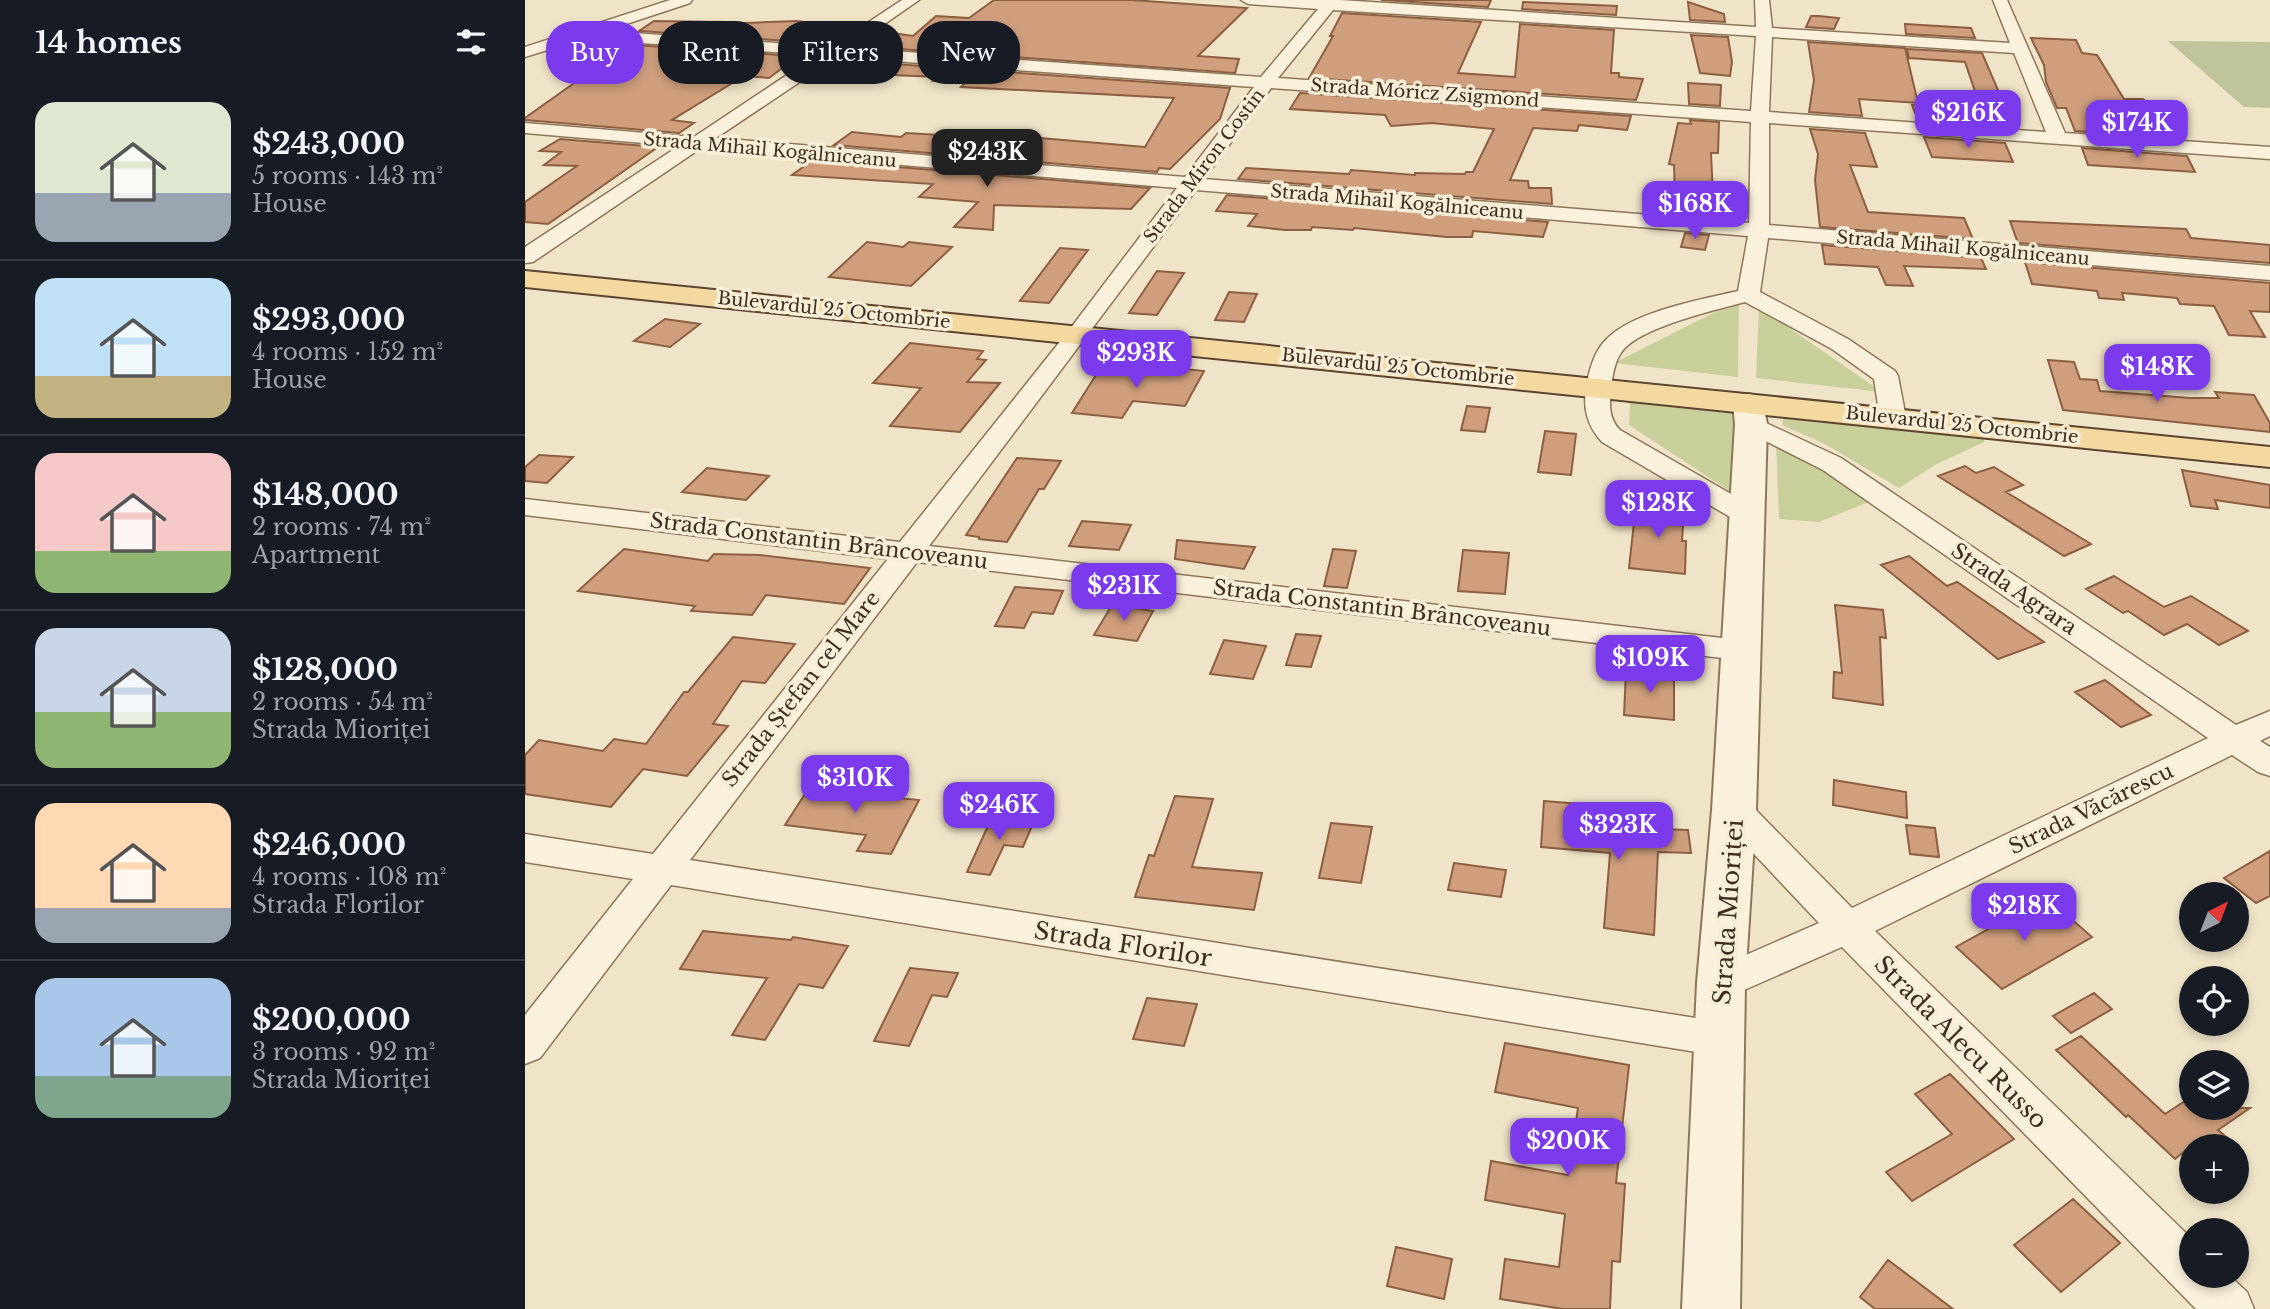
<!DOCTYPE html>
<html lang="en">
<head>
<meta charset="utf-8">
<style>
  :root { --surface:#171b24; --page:#242831; --text:#f1f3f6; --muted:#9ea1a6; --line:#363941; --accent:#7c3aed }
  body { margin:0; font-family:"Libre Baskerville",serif; background:var(--page); color:var(--text); height:100vh; display:flex; flex-direction:column; font-size:26px; white-space:nowrap }
  * { box-sizing:border-box; margin:0 }
  p { font-size:23px; color:var(--muted) }
  .icon { flex:none; width:38px; height:38px; fill:none; stroke:currentColor; stroke-width:2; stroke-linecap:round; stroke-linejoin:round }
  .map { position:relative; flex:1; overflow:hidden }
  .sheet { display:flex; flex-direction:column; background:var(--surface); width:525px }
  .sheet>* { flex:none }
  .hud { position:absolute; left:21px; top:21px; width:665px; height:63px; display:flex; gap:14px }
  .needle { width:46px; rotate:42deg }
  .fabs { position:absolute; left:1654px; top:882px; display:grid; gap:14px }
  .fabs a { display:grid; place-items:center; width:70px; height:70px; border-radius:50%; background:var(--surface); box-shadow:0 4px 10px #0003; font-size:35px }
  .price { position:absolute; translate:-50% -60px; padding:0 16px; border-radius:14px; background:var(--accent); color:#fff; font-size:23px; line-height:46px; filter:drop-shadow(0 2px 4px #0008) }
  .price::after { content:''; position:absolute; left:50%; top:42px; width:21px; height:16px; margin-left:-10px; background:inherit; clip-path:polygon(0 0,100% 0,50% 100%) }
  .price.active { background:#222; color:#fff }
  ul { padding:0; list-style:none }
  li { display:flex; align-items:center; gap:21px; height:175px; padding:0 35px }
  li+li { border-top:2px solid var(--line) }
  li span { display:grid; place-items:center; flex:none; width:196px; height:140px; border-radius:21px; color:#555 }
  li>.icon { margin-inline-start:auto }
  span .icon { width:84px; height:84px; fill:#fffc; stroke-width:1 }
  li b { font-size:30px }
  h2 { display:flex; justify-content:space-between; align-items:center; height:84px; padding:0 35px; font-size:30px }
  .pill { padding:0 24px; border-radius:28px; background:var(--surface); box-shadow:0 4px 10px #0003; font-size:24px; line-height:63px }
  .pill.active { background:var(--accent); color:#fff }
  main { display:flex; flex:1; min-height:0 }
  .map>svg:first-child { display:block }
</style>
</head>
<body>
<main>
<section class="sheet">
<h2>14 homes<svg class="icon" aria-label="filters" viewBox="0 0 24 24"><path d="M4 7h16M4 17h16"/><circle cx="9" cy="7" r="2"/><circle cx="15" cy="17" r="2"/></svg></h2>
<ul>
<li><span style="background:linear-gradient(#dfe7d0 65%,#9aa5b1 0)"><svg class="icon" aria-label="home" viewBox="0 0 24 24"><path d="M3 11l9-7 9 7M6 9v11h12V9"/></svg></span><div><b>$243,000</b><p>5 rooms · 143 m²</p><p>House</p></div></li>
<li><span style="background:linear-gradient(#bfe0f5 70%,#c2b280 0)"><svg class="icon" aria-label="home" viewBox="0 0 24 24"><path d="M3 11l9-7 9 7M6 9v11h12V9"/></svg></span><div><b>$293,000</b><p>4 rooms · 152 m²</p><p>House</p></div></li>
<li><span style="background:linear-gradient(#f6c9c9 70%,#8fb573 0)"><svg class="icon" aria-label="home" viewBox="0 0 24 24"><path d="M3 11l9-7 9 7M6 9v11h12V9"/></svg></span><div><b>$148,000</b><p>2 rooms · 74 m²</p><p>Apartment</p></div></li>
<li><span style="background:linear-gradient(#c9d6e8 60%,#8fb573 0)"><svg class="icon" aria-label="home" viewBox="0 0 24 24"><path d="M3 11l9-7 9 7M6 9v11h12V9"/></svg></span><div><b>$128,000</b><p>2 rooms · 54 m²</p><p>Strada Mioriței</p></div></li>
<li><span style="background:linear-gradient(#ffd9b3 75%,#9aa5b1 0)"><svg class="icon" aria-label="home" viewBox="0 0 24 24"><path d="M3 11l9-7 9 7M6 9v11h12V9"/></svg></span><div><b>$246,000</b><p>4 rooms · 108 m²</p><p>Strada Florilor</p></div></li>
<li><span style="background:linear-gradient(#a9c7e8 70%,#7fa58c 0)"><svg class="icon" aria-label="home" viewBox="0 0 24 24"><path d="M3 11l9-7 9 7M6 9v11h12V9"/></svg></span><div><b>$200,000</b><p>3 rooms · 92 m²</p><p>Strada Mioriței</p></div></li>
</ul>
</section>
<div class="map">
<svg width="1745" height="1309" viewBox="0 0 1745 1309">
  <rect width="100%" height="100%" fill="#f0e4c8"/>
  <path fill="#c9cf9b" d="M1214,300L1213,377L1089,363Z
    M1234,307L1357,392L1231,378Z
    M1105,401L1217,412L1209,494L1104,425Z
    M1259,416L1456,437L1460,439L1459,442L1410,465L1374,488L1300,444L1257,425Z
    M1251,441L1356,497L1294,522L1254,519Z"/>
  <path fill="#bfc49a" d="M1643,41L1745,42V108L1719,107Z"/>
  <path fill="#cf9f7d" stroke="#8d5f41" stroke-width="2" d="M469,0H606L722,8L673,56L714,59L710,73L333,46L354,31L388,36L411,16L444,18Z
    M856,0H966L963,7Z
    M998,2L1092,6L1091,15L997,9Z
    M1163,2L1199,14L1200,22L1165,20Z
    M817,13L956,22L933,73L990,77L995,24L1089,30L1086,73H1094V77L1118,79L1111,100L784,78L808,36H805Z
    M1286,16H1294L1314,18L1309,29L1281,27Z
    M129,21L196,22L193,24L271,21L330,28L305,44L114,31Z
    M1380,24L1446,28L1450,38L1381,34Z
    M1166,35L1203,37L1207,62L1205,76L1175,73Z
    M1506,38L1551,40L1557,53L1572,55L1599,99H1618L1639,121L1645,122L1653,138L1550,131L1541,108H1532L1521,82L1519,65Z
    M1283,42L1380,48L1393,103L1334,99L1337,116L1284,112L1289,80Z
    M95,44L284,57L265,70L256,69L244,78L219,76L147,120L169,123L154,133L0,120V118L83,59H73Z
    M1382,49L1457,53L1479,104L1454,103L1440,62L1384,58Z
    M313,60L705,88L695,119L645,169L634,168L632,172L309,145L327,132L376,137L381,133L483,139L515,138L620,147L649,98L436,87L440,83L408,81L413,77L295,72Z
    M1163,83L1196,85L1195,106L1164,104Z
    M775,93L1106,116L1102,130L1054,125L1052,131L1008,128L985,180L1003,181L1004,188H1026L1027,204L713,179L721,168L824,174L826,170L890,175V173L940,174L941,172H948L969,129L907,123L866,126L860,115L765,109Z
    M1387,105L1468,111L1474,126L1393,120Z
    M1165,120L1194,122L1193,153H1186L1189,218L1166,216L1171,201L1150,200L1149,165L1144,164L1153,123L1166,124Z
    M1285,129L1340,133L1352,167L1325,165L1343,212L1439,218L1448,239L1295,227L1290,180L1293,154Z
    M1399,137L1480,143L1488,162L1407,157Z
    M35,139L133,147L23,224L0,222V202L52,166L19,165L36,152L15,151Z
    M1557,148L1662,156L1670,172L1563,165Z
    M288,160L625,188L606,209L469,205L468,230L429,227L453,202L394,197L408,184L267,175Z
    M702,195L1023,222L1018,237L948,231L947,237H922L829,228L828,230L787,227L786,230H760L723,226L732,214L691,211Z
    M1485,221L1661,229L1666,238L1745,245V263L1493,243Z
    M1160,233L1184,235L1180,250L1156,247Z
    M342,242L378,247L384,242L427,247L386,286L304,277Z
    M1297,245L1456,258L1461,269L1379,266L1388,286L1361,285L1353,267L1300,264Z
    M535,248L563,250L524,303L495,301Z
    M1500,262L1745,283V312L1725,311L1740,337L1704,335L1689,306L1655,304L1652,298L1597,293L1599,300L1574,298L1572,291L1507,284Z
    M632,271L659,273L632,315L604,313Z
    M704,292L732,294L719,322L690,320Z
    M140,319L175,324L145,347L109,341Z
    M385,343L458,351L452,359L461,360L442,382L475,383L435,432L365,426L396,388L348,383Z
    M1523,360L1549,362L1555,379L1572,380L1575,391L1665,398H1694L1690,392L1729,395L1745,423V432L1538,410Z
    M576,367L640,372L642,367L679,371L660,406L608,401L597,418L547,413Z
    M942,406L965,408L960,432L936,430Z
    M1020,431L1051,434L1046,475L1013,472Z
    M14,455L48,457L22,483L0,481V467Z
    M492,458L536,461L519,489H514L482,542L454,539V537L441,535Z
    M1440,466L1451,473L1469,467L1498,485L1481,492L1566,544L1539,556L1413,476Z
    M182,468L244,476L221,500L157,492Z
    M1657,470L1745,485V508L1690,500L1693,509L1666,506Z
    M1111,504L1159,509L1157,541H1161L1160,574L1104,568Z
    M557,521L606,525L594,550L544,546Z
    M652,540L730,547L719,569L650,559Z
    M99,549L183,561L189,554L235,555L345,568L319,604L241,595L227,615L166,611L170,606L53,591Z
    M808,549L831,551L822,588L799,586Z
    M938,550L984,553L980,594L933,591Z
    M1384,556L1422,586L1432,582L1519,642L1473,659L1356,565Z
    M1589,576L1639,607L1666,596L1723,631L1694,645L1662,624L1639,635L1603,611L1598,613L1561,589Z
    M490,587L538,591L528,614L507,612L499,628L470,626Z
    M587,605L628,611L612,641L569,635Z
    M1310,605L1358,610L1361,638L1355,637L1358,705L1308,698L1309,672L1317,673Z
    M771,634L796,636L786,667L761,665Z
    M208,637L270,644L240,683L217,681L188,724L203,726L162,776L118,769L86,807L0,794V755L14,740L78,751L89,739L121,744L159,692H163Z
    M699,640L741,646L728,679L685,674Z
    M1101,671L1149,675V720L1099,715Z
    M1580,680L1626,715L1596,727L1550,692Z
    M1309,780L1381,792L1382,818L1308,805Z
    M287,783L335,788L331,794L394,800L366,854L332,851L341,835L260,825Z
    M650,796L688,799L667,867L737,873L729,910L610,897L624,855L629,856Z
    M1019,801L1056,804L1055,827L1163,830L1166,853L1133,852L1129,935L1079,928L1085,853L1016,847Z
    M467,817L509,821L498,847L479,845L465,875L442,872Z
    M806,823L847,827L836,883L794,878Z
    M1381,825L1410,828L1414,857L1385,854Z
    M1745,851V896L1731,903L1699,878Z
    M929,863L981,870L976,897L923,890Z
    M1521,897L1567,937L1477,989L1431,947Z
    M178,931L266,940L268,937L323,946L298,988L274,984L240,1040L207,1035L242,978L155,969Z
    M385,968L433,973L422,997L407,995L384,1046L349,1041Z
    M1569,993L1587,1009L1546,1033L1528,1016Z
    M622,998L672,1004L659,1046L608,1039Z
    M1556,1036L1640,1114L1666,1097V1108H1725L1693,1130L1712,1146H1666L1650,1159L1603,1115L1601,1117L1531,1050Z
    M980,1043L1104,1065L1091,1183L1100,1184L1095,1262L1087,1261L1085,1309H1038L975,1299L980,1259L1034,1267L1040,1214L960,1200L966,1161L1043,1175L1053,1108L970,1092Z
    M1425,1074L1489,1139L1387,1201L1361,1172L1427,1134L1390,1094Z
    M1548,1199L1595,1243L1536,1292L1489,1245Z
    M871,1247L927,1259L919,1299L862,1286Z
    M1363,1260L1428,1309H1350L1335,1297Z"/>
  <g fill="none" stroke-linecap="round" stroke-linejoin="round">
    <g stroke="#8d765c" stroke-width="3">
      <path id="minor" d="M145,0H167L165,3L80,31L306,47L377,0H394L325,48L736,77L793,9L723,4L716,0H815L1231,27L1230,0H1244L1247,28L1485,43L1468,0H1482L1540,133L1745,147V159L1244,123V225L1745,266V280L1243,238L1235,292L1323,339L1370,371L1373,376L1381,418L1377,423L1368,426L1359,423L1355,418L1349,379L1307,349L1220,302C1191,310 1111,328 1096,353C1089,363 1087,378 1086,390C1084,405 1084,419 1095,430L1232,509L1236,515L1232,521L1222,523L1212,521L1077,442C1062,425 1058,409 1061,387C1064,372 1068,355 1078,343C1103,312 1175,300 1213,291L1223,236L671,190L404,546L1214,640L1225,643L1230,650L1225,657L1214,660L392,562L165,860L1196,1022L1211,1027L1217,1039L1211,1051L1196,1056L146,885L15,1058L0,1064V1015L108,879L0,862V834L128,854L363,559L0,515V499L375,542L545,329L652,188L176,148L8,262L0,263V247L154,146L0,133V123L169,137L292,55L57,39L0,57V47ZM808,10L1231,36L1226,111L753,78ZM1247,37L1489,53L1521,132L1244,112ZM312,57L729,87L660,177L191,138ZM746,88L1226,122L1224,223L679,179Z
        M1226,416L1316,458L1711,725L1745,711V736L1735,741L1745,747V776L1733,772L1707,755L1350,931L1666,1238V1276H1705L1722,1292L1729,1309H1671L1317,947L1210,994L1196,999L1182,994L1176,983L1182,972L1294,923L1196,819L1191,810L1196,801L1209,797L1222,801L1327,908L1683,738L1298,470L1217,429L1213,424L1217,419Z"/>
    </g>
    <g stroke="#8d765c" stroke-width="4">
      <path id="tertiary" d="M1223,394L1234,396L1238,403L1242,424L1231,810L1220,983L1215,1309H1157L1172,983L1187,810L1210,424L1208,403L1212,396Z"/>
    </g>
    <g stroke="#5b4430" stroke-width="4">
      <path id="primary" d="M0,271L1745,447V467L0,287Z"/>
    </g>
    <use href="#minor" fill="#faf1dc" fill-rule="evenodd"/>
    <use href="#tertiary" fill="#faf1dc" fill-rule="evenodd"/>
    <use href="#primary" fill="#f3d9a0" fill-rule="evenodd"/>
  </g>
  <g text-anchor="middle" dominant-baseline="central" stroke-width="7" stroke-linejoin="round" paint-order="stroke">
    <g font-size="18" fill="#3d2e20" stroke="#f7eed8">
      <text transform="translate(900 93) rotate(4)">Strada Móricz Zsigmond</text>
      <text transform="translate(245 150) rotate(5)">Strada Mihail Kogălniceanu</text>
      <text transform="translate(679 166) rotate(-53)">Strada Miron Costin</text>
      <text transform="translate(872 202) rotate(5)">Strada Mihail Kogălniceanu</text>
      <text transform="translate(1438 248) rotate(5)">Strada Mihail Kogălniceanu</text>
      <text transform="translate(309 310) rotate(6)">Bulevardul 25 Octombrie</text>
      <text transform="translate(873 367) rotate(6)">Bulevardul 25 Octombrie</text>
      <text transform="translate(1437 425) rotate(6)">Bulevardul 25 Octombrie</text>
    </g>
    <g font-size="21" fill="#3d2e20" stroke="#f7eed8">
      <text transform="translate(294 541) rotate(7)">Strada Constantin Brâncoveanu</text>
      <text transform="translate(1489 589) rotate(34)">Strada Agrara</text>
      <text transform="translate(857 608) rotate(7)">Strada Constantin Brâncoveanu</text>
      <text transform="translate(276 689) rotate(-52)">Strada Ștefan cel Mare</text>
      <text transform="translate(1566 809) rotate(-26)">Strada Văcărescu</text>
    </g>
    <g font-size="24" fill="#3d2e20" stroke="#f7eed8">
      <text transform="translate(1203 912) rotate(-86)">Strada Mioriței</text>
      <text transform="translate(598 944) rotate(9)">Strada Florilor</text>
      <text transform="translate(1436 1042) rotate(45)">Strada Alecu Russo</text>
    </g>
  </g>
</svg>
<div class="fabs">
<a><svg class="needle" viewBox="-14 -14 28 28"><path d="M0-13l5 13h-10z" fill="#e53935"/><path d="M0 13l5-13h-10z" fill="#9ea1a6"/></svg></a>
<a><svg class="icon" aria-label="locate" viewBox="0 0 24 24"><circle cx="12" cy="12" r="6"/><path d="M12 2v4M12 18v4M2 12h4M18 12h4"/></svg></a>
<a><svg class="icon" aria-label="layers" viewBox="0 0 24 24"><path d="M12 4l9 5-9 5-9-5zM3 14l9 5 9-5"/></svg></a>
<a>+</a>
<a>−</a>
</div>
<b class="price" style="left:1443px;top:150px">$216K</b>
<b class="price" style="left:1612px;top:160px">$174K</b>
<b class="price active" style="left:462px;top:189px">$243K</b>
<b class="price" style="left:1170px;top:241px">$168K</b>
<b class="price" style="left:611px;top:390px">$293K</b>
<b class="price" style="left:1632px;top:404px">$148K</b>
<b class="price" style="left:1133px;top:540px">$128K</b>
<b class="price" style="left:599px;top:623px">$231K</b>
<b class="price" style="left:1125px;top:695px">$109K</b>
<b class="price" style="left:330px;top:815px">$310K</b>
<b class="price" style="left:474px;top:842px">$246K</b>
<b class="price" style="left:1093px;top:862px">$323K</b>
<b class="price" style="left:1499px;top:943px">$218K</b>
<b class="price" style="left:1043px;top:1178px">$200K</b>
<div class="hud">
<a class="pill active">Buy</a>
<a class="pill">Rent</a>
<a class="pill">Filters</a>
<a class="pill">New</a>
</div>
</div>
</main>
</body>
</html>
